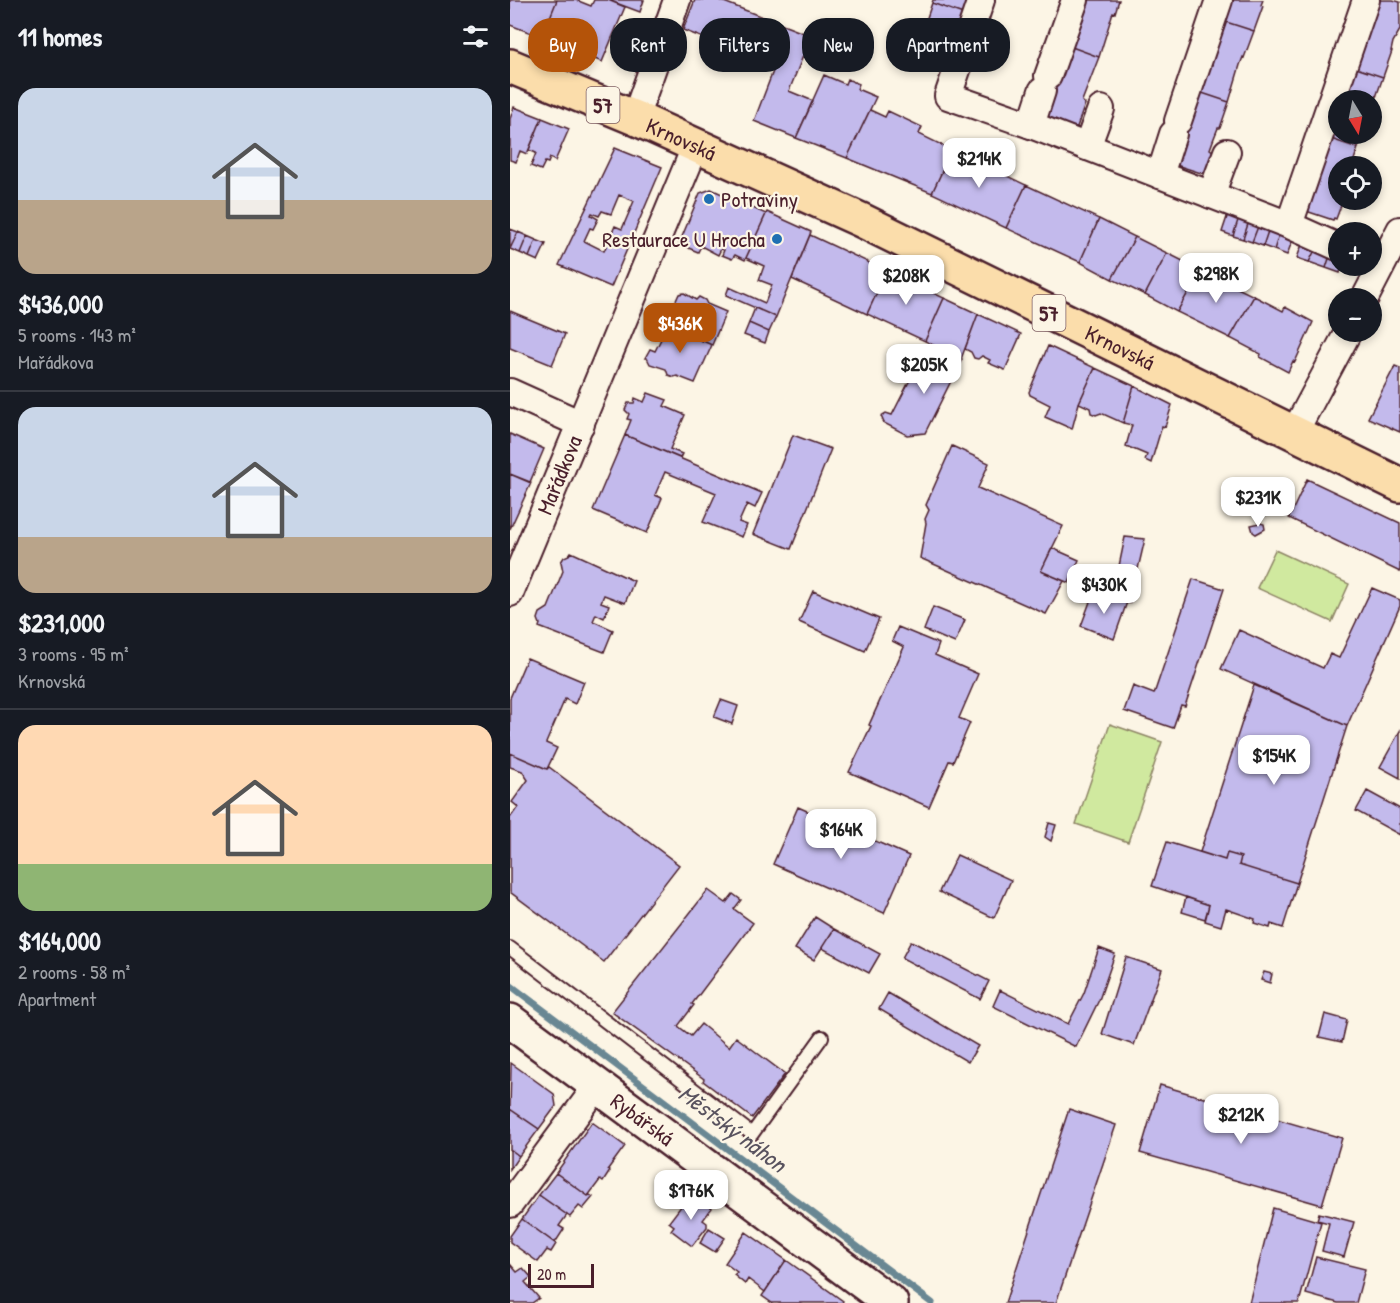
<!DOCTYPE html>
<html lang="en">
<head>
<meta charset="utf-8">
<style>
  :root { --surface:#171b24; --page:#20242c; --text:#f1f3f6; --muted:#9ea1a6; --line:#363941; --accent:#b45309 }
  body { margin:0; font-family:"Patrick Hand",sans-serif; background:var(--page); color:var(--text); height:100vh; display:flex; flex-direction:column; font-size:22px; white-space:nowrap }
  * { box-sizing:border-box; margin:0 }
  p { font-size:20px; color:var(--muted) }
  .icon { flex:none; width:33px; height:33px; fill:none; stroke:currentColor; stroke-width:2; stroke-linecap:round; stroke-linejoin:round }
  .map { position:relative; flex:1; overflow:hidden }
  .sheet { display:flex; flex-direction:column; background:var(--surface); width:510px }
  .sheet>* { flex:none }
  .guide { position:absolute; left:18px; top:18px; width:570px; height:54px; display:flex; gap:12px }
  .needle { width:39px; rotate:170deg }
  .fabs { position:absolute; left:818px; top:90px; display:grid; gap:12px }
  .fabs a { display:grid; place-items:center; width:54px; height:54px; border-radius:50%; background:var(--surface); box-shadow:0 3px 9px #0003; font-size:30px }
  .scale { position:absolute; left:18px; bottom:15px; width:66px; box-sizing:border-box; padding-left:6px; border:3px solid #4a1f2b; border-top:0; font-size:16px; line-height:21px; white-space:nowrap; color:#4a1f2b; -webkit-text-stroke:4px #fcf5e5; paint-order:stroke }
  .price { position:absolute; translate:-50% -51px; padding:0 14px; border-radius:12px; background:#fff; color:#222; font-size:20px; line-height:39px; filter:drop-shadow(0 2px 3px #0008) }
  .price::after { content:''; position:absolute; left:50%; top:36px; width:18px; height:14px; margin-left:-9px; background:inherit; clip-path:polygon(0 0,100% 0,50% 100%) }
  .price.selected { background:var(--accent); color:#fff }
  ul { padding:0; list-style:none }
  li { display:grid; align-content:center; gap:12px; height:318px; padding:0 18px }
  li+li { border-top:2px solid var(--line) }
  li span { display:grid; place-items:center; height:186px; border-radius:18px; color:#555 }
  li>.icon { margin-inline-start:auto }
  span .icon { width:108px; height:108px; fill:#fffc; stroke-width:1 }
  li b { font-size:26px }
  h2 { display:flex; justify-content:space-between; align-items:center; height:72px; padding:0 18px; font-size:26px }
  .tag { padding:0 21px; border-radius:24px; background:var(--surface); box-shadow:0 3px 9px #0003; font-size:21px; line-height:54px }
  .tag.selected { background:var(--accent); color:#fff }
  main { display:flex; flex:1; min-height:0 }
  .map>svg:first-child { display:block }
</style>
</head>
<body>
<main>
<section class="sheet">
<h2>11 homes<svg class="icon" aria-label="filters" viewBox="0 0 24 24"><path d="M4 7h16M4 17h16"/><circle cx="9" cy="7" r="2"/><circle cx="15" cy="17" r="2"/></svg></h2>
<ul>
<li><span style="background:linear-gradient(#c9d6e8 60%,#b9a48a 0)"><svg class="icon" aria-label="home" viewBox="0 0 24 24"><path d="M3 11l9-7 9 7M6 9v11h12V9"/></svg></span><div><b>$436,000</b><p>5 rooms · 143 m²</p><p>Mařádkova</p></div></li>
<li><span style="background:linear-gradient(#c9d6e8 70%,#b9a48a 0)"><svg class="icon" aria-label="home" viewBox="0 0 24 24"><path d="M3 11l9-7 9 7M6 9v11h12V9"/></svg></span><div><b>$231,000</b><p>3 rooms · 95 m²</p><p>Krnovská</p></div></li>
<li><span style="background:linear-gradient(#ffd9b3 75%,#8fb573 0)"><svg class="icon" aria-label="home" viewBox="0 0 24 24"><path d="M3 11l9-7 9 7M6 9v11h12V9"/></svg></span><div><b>$164,000</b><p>2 rooms · 58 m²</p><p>Apartment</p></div></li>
</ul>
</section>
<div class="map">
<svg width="890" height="1303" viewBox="0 0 890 1303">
  <rect width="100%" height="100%" fill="#fcf5e5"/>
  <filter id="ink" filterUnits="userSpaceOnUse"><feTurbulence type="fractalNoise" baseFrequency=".0167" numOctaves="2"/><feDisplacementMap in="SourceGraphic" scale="12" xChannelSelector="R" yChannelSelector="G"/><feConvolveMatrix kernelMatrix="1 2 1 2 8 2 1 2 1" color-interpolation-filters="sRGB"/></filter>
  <g filter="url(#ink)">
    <path fill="#d0e99f" stroke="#8d8465" stroke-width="1.5" d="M765,550L839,584L822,622L747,588Z
      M600,724L652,742L618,842L566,824Z"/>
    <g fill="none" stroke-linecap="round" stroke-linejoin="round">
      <path stroke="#698793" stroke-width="7" d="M0,985L422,1303"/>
    </g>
    <path fill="#c3baec" stroke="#4a1f2b" stroke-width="1.5" fill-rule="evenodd" d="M0,0H47L32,37L0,25Z
      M47,0H66L81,6L84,0H98L115,7L92,62L32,37Z
      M98,0H134L130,12Z
      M185,0H209L301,36L279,91L303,101L286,138L244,121L265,66L173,30Z
      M423,0H462L456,15L422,3Z
      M576,0H609L605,13L603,12L589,57L559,46Z
      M721,0H753L751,5L753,6L744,31L713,21Z
      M866,0H883L890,2V30L883,42L881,51H882L873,77L843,67Z
      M422,3L456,15L440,61L406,50Z
      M713,21L744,31L734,58L733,57L730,65L719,102L689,92Z
      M559,46L589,57L572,101L575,104L567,127H565L564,129L534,118L545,87L543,86Z
      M843,67L873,77L864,103H862L861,106V100H829Z
      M314,75L335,84L337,79L349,84L347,89L366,97L337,158L286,138Z
      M689,92L719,102L710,128H708L704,138L700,149L704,152L696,173L694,172V174L663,164Z
      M4,107L32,118L17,154L10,151L6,162L0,160V119Z
      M360,110L375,117L378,111L412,127L409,134L442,150L422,193L337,158Z
      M828,110V134H854L848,148L818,138Z
      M32,118L59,129L45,161L40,158L38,163L35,162L31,170L21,166L26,153L19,150Z
      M818,138L848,148L842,166H828V200H833L826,219L824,218L823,220L793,210Z
      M105,148L152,167L101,287L49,265ZM109,195L124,201L112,229L105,226L94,251L74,241L80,228L83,229L88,219L81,215L82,213L89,216L92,211L101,214Z
      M442,150L516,185L496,228L422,193Z
      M516,185L589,219L570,262L496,228Z
      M201,189L256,214L235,260L225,255L222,259L212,255L214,250L211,249L208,255L191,246L188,252L169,244L190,193Z
      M257,212L301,232L266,317L216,295L219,287L255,303L262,285L249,280L254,266L236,258Z
      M718,214L729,217L723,236L712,232Z
      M729,217L739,221L733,239L723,236Z
      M589,219L625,237L602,279L570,262Z
      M739,221L749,224L742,242L733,239Z
      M749,224L759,228L753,246L742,242Z
      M759,228L770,231L764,250L753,246Z
      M0,229L8,232L0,249Z
      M770,231L784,236L777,255L764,250Z
      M8,232L17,236L10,253L0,249Z
      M300,235L377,271L357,314L282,279Z
      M17,236L26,240L19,257L10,253Z
      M625,237L657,253L635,295L602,279Z
      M794,239L808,244L799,262L787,258Z
      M26,240L36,244L28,261L19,257Z
      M808,244L822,249L816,268L799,262Z
      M822,249L828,251V266H832L830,273L816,268Z
      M657,253L691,270L667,312L635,295Z
      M691,270L744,296L720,338L667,312Z
      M377,271L434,298L415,341L357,314Z
      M174,293L186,300L189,297L195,300L197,304L216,312L202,345L155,325L169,294Z
      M744,296L773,311L775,307L803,322L785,362L783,361L778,372L750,357L751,354L720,338Z
      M434,298L468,314L451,359L415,341Z
      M245,308L266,317L259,332L239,323Z
      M0,311L55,334L42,365L0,348Z
      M468,314L511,334L495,370L478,363L480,360L472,356L468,359L464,358L461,352L455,349Z
      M239,323L259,332L255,343L234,335Z
      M155,325L202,345L185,383L167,376L164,377L158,375L156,369L140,364L137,358H135L140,349L145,351L151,339L148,335L151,329L155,328Z
      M538,346L585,368L569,403L562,429L535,417L540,405L520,395L519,392Z
      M428,348L452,359L415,433L397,435L374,423L371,416L376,413L382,415L409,362L418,367Z
      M885,366L890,368V432L858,418Z
      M585,368L624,386L613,423L591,413L586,415L581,413L580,408L569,403Z
      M624,386L662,405L655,427L652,426L641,463L635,460L637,455L616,446L622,425L613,423Z
      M138,393L157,400L154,406L175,415L160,449L172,454L170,458L115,435L121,420L117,419L119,414L115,410L118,403H124L125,398L134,402Z
      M0,434L34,449L20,482L0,474Z
      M115,435L252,493L245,508L237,504L229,522L237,525L232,537L193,522L206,493L155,472L145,495L152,498L137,533L83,510Z
      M283,435L321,449L281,549L243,534Z
      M442,446L479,463L468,488L553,526L531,571L554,581L536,614L410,558L416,523L415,519L419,510L416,505Z
      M0,474L21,483L0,529Z
      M797,479L890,523V572L779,518Z
      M750,523L754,524L755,529L746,534L743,532L741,525Z
      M615,537L635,539L620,603L600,597L608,571Z
      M542,548L569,560L559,583L531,571Z
      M61,552L124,581L115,603L94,595L91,602L99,605L94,618L86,614L83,621L103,630L94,652L29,627L30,624L28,619L30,613L38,608L53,571L51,562L54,557L59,555Z
      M683,579L714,589L675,706L671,705L663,728L614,711L623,686L644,694Z
      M862,588L890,600V606L837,726L711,669L729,630L813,668L820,654L829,658Z
      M303,591L369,619L355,651L289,622Z
      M584,591L617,602L604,639L571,626Z
      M423,607L455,620L445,643L414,630Z
      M388,627L429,644L425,655L468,674L449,718L460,723L443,762L439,761L419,807L339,772L361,726L359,725L394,647L382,641Z
      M17,658L74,682L65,704L55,699L36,743L47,748L37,769L0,753V698Z
      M744,685L837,726L787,883L729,865L731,857L717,853L715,860L690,852Z
      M211,700L228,706L222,724L204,717Z
      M890,731V778L870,767Z
      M0,753L37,769L39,767L169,865L94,962L0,892V818L8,807L2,802L18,780L12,771L0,767Z
      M857,791L890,809V835L846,811Z
      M288,807L399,856L374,913L263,864Z
      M539,823L546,825L541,841L535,837Z
      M657,842L715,860L717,853L731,857L729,865L787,883L773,928L761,924L760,928L744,923L745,919L716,909L711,926L695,921L699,905L642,886Z
      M447,855L501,880L484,918L429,892Z
      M198,890L216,903L223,894L231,900L224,909L243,923L182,1004L184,1005L168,1026L181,1036L191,1024L219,1047L226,1037L275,1074L242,1118L193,1081L194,1079L102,1012Z
      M676,897L699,905L695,919L672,912Z
      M305,917L324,929L304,960L285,949Z
      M324,929L370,954L359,973L312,948Z
      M401,941L479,981L470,999L392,958Z
      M589,948L605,954L589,1000L566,1047L483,1006L490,990L558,1024L574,993Z
      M616,957L652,969L624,1045L592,1034Z
      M754,972L762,974L760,983L751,980Z
      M378,993L468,1046L458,1062L369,1009Z
      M815,1014L837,1020L832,1042L809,1037Z
      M1,1063L44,1094L46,1106L29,1129L0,1109Z
      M650,1085L832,1138L812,1205L630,1153Z
      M0,1109L29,1129L9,1156L0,1149Z
      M559,1109L606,1125L546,1303H495Z
      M82,1122L115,1146L98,1169L100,1171L93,1182L90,1180L78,1196L46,1173Z
      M0,1149L9,1156L0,1169Z
      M46,1173L78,1196L80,1195L83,1197L73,1209L69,1206L60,1217L29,1195Z
      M29,1195L57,1215L49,1226L54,1229L45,1243L12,1219Z
      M186,1197L202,1208L193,1220L197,1223V1227L182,1246L161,1230L164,1226L159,1222L175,1201L180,1205Z
      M763,1208L811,1222L789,1303H739Z
      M809,1213L844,1222L834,1257L812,1251L819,1223L807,1220Z
      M12,1219L46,1244L41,1252L37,1250L28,1262L0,1242V1236Z
      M199,1228L215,1238L205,1252L190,1243Z
      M236,1232L276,1260L255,1292L238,1279L235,1284L224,1275L227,1272L215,1263Z
      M806,1257L855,1269L846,1303H828L796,1294Z
      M276,1260L333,1301L332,1303H262L252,1296Z
      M0,1264L7,1272L13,1268L21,1277L15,1282L29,1298L22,1303H0Z"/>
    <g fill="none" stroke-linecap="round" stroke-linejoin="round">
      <g stroke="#4a1f2b" stroke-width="16">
        <path id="lane" d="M0,948L242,1134L312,1037"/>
      </g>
      <g stroke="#4a1f2b" stroke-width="30">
        <g id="street">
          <path d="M471,0L438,96L521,125L779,225L828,247"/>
          <path d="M538,76L565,0"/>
          <path d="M125,118L167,0"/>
          <path d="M668,121L709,0"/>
          <path d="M521,125L532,91"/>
          <path d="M577,147L591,109"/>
          <path d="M650,175L663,134"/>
          <path d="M701,195L717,152"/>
          <path d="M779,225L856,0"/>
          <path d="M855,298L890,230"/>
          <path d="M0,392L71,424"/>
          <path d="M784,433L838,332"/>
          <path id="s1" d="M0,593L186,145"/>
          <path d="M0,1204L88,1085"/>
        </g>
      </g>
      <g stroke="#4a1f2b" stroke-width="38">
        <g id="secondary">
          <path id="s2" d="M0,1021L381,1303"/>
        </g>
      </g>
      <g stroke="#4a1f2b" stroke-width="38">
        <g id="primary">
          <path id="s3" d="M0,66L125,118L351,220L890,485"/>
        </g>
      </g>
      <use href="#lane" stroke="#fcf5e5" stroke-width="12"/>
      <use href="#street" stroke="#fcf5e5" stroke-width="26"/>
      <use href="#secondary" stroke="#fcf5e5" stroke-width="33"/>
      <use href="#primary" stroke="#fbddab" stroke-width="33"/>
    </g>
  </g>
  <g fill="#1f6fb2" stroke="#fcf5e5" stroke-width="2">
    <circle cx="199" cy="199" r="6"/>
    <circle cx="267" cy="239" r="6"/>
  </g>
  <g text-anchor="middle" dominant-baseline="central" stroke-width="4.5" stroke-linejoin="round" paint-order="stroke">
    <g fill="#fcf5e5" stroke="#7f5f63" stroke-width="1.5">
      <rect x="76.5" y="87" width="33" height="36" rx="4.5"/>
      <rect x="522.5" y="295" width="33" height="36" rx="4.5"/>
    </g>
    <g font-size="21" font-weight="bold" fill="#4a1f2b">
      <text x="93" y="105">57</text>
      <text x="539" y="313">57</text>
    </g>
    <g font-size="22" fill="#4a1f2b" stroke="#fcf5e5">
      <text stroke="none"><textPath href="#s3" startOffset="186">Krnovská</textPath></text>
      <text stroke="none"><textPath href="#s3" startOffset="672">Krnovská</textPath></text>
      <text stroke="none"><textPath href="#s1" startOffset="128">Mařádkova</textPath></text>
      <text stroke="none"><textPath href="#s2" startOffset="165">Rybářská</textPath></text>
    </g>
    <g font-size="22" fill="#4a1f2b" stroke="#fcf5e5" text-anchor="start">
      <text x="211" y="199">Potraviny</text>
      <text x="255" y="239" text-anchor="end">Restaurace U Hrocha</text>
    </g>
    <g font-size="24" font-style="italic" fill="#59535f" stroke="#fcf5e5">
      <text transform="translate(223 1128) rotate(37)">Městský náhon</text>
    </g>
  </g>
</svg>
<div class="fabs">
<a><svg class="needle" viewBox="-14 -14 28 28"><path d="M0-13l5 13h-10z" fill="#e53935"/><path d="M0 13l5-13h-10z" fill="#9ea1a6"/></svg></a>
<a><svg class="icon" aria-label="locate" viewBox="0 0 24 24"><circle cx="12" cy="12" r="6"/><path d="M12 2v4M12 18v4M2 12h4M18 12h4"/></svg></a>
<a>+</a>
<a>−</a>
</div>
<div class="scale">20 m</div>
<b class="price" style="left:469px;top:189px">$214K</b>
<b class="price" style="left:706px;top:304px">$298K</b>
<b class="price" style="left:396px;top:306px">$208K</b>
<b class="price selected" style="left:170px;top:354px">$436K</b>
<b class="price" style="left:414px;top:395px">$205K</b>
<b class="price" style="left:748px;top:528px">$231K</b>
<b class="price" style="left:594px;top:615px">$430K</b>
<b class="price" style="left:764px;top:786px">$154K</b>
<b class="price" style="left:331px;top:860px">$164K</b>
<b class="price" style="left:731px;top:1145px">$212K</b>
<b class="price" style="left:181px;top:1221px">$176K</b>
<div class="guide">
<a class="tag selected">Buy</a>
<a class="tag">Rent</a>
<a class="tag">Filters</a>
<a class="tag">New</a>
<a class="tag">Apartment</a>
</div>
</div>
</main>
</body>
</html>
